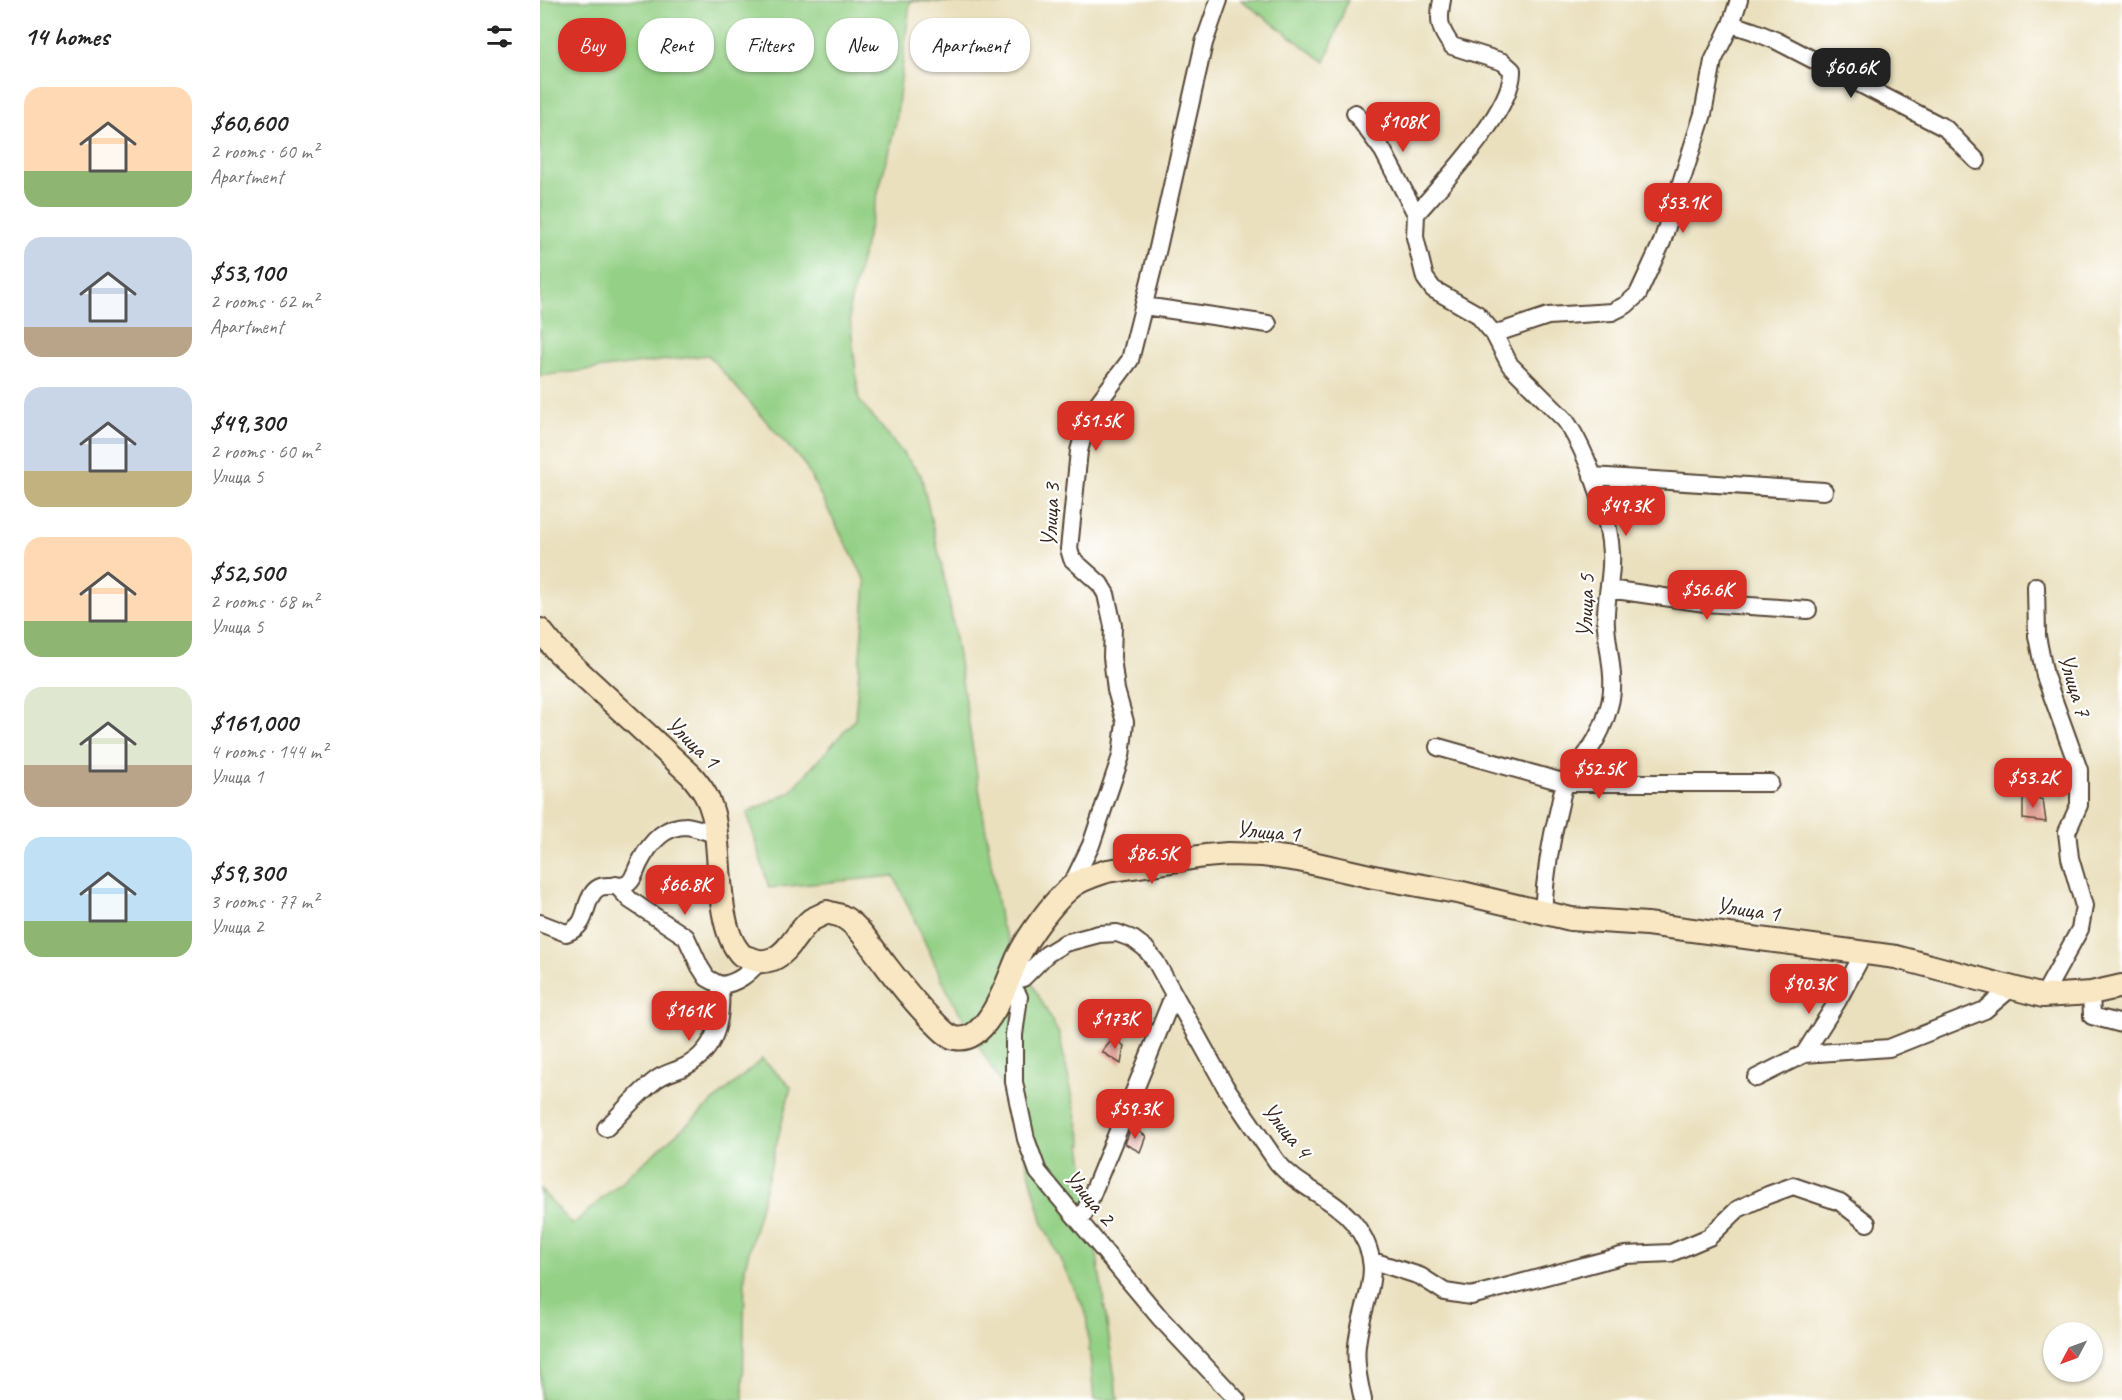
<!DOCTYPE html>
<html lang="en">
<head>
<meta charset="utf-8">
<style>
  :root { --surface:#fff; --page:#f2f2f2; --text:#222; --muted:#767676; --accent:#d93025 }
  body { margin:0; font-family:Caveat,sans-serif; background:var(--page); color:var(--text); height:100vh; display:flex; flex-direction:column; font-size:22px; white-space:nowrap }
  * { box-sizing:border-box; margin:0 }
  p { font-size:20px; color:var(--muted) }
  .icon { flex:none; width:33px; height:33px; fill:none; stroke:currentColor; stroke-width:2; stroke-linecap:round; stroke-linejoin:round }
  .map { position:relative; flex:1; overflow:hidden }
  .drawer { display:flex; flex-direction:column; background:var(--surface); width:540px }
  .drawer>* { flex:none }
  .banner { position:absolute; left:18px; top:18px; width:570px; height:54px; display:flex; gap:12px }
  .needle { width:39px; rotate:229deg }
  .controls { position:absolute; left:1503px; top:1322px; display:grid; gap:12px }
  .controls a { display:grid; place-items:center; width:60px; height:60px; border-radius:50%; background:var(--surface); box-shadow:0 2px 4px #0004; font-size:30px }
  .price { position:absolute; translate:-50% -51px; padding:0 14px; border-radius:12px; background:var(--accent); color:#fff; font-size:20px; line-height:39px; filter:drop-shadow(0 2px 3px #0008) }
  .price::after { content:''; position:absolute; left:50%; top:36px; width:18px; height:14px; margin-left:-9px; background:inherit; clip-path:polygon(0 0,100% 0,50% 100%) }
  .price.current { background:#222; color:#fff }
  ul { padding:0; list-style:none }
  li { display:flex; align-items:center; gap:18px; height:150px; padding:0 24px }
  li span { display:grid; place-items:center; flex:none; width:168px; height:120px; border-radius:18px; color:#555 }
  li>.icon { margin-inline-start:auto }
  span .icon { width:72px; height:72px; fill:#fffc; stroke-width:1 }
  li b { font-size:26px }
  h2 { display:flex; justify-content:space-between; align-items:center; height:72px; padding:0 24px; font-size:26px }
  .tag { padding:0 21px; border-radius:24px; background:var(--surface); box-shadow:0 2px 4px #0004; font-size:21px; line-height:54px }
  .tag.current { background:var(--accent); color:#fff }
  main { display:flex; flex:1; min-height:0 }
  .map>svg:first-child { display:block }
</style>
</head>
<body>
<main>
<section class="drawer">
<h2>14 homes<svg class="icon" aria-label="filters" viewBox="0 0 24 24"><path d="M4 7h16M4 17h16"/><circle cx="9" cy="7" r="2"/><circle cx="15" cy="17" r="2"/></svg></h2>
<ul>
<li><span style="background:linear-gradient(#ffd9b3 70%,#8fb573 0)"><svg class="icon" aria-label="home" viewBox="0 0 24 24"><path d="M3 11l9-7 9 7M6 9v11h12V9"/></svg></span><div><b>$60,600</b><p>2 rooms · 60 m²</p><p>Apartment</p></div></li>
<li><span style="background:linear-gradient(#c9d6e8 75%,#b9a48a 0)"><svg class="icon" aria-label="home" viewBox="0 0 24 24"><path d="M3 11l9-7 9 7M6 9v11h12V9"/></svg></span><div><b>$53,100</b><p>2 rooms · 62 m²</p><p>Apartment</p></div></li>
<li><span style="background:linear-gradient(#c9d6e8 70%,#c2b280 0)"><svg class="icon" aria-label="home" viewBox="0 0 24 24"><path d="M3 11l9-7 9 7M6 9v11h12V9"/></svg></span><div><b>$49,300</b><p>2 rooms · 60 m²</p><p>Улица 5</p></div></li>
<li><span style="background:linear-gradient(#ffd9b3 70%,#8fb573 0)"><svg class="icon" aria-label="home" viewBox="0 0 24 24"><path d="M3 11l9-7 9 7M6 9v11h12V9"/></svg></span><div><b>$52,500</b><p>2 rooms · 68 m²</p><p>Улица 5</p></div></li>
<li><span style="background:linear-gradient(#dfe7d0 65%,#b9a48a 0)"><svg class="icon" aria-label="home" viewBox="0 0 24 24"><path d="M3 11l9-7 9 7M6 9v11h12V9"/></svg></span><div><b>$161,000</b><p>4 rooms · 144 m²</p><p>Улица 1</p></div></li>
<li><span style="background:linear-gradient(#bfe0f5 70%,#8fb573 0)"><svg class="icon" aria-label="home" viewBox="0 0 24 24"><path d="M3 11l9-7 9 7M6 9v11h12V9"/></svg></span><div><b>$59,300</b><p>3 rooms · 77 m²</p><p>Улица 2</p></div></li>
</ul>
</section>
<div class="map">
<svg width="1582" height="1400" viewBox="0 0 1582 1400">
  <rect width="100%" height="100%" fill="#fff"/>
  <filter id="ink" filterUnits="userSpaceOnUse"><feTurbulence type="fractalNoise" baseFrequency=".0167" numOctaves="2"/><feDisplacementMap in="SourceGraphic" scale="12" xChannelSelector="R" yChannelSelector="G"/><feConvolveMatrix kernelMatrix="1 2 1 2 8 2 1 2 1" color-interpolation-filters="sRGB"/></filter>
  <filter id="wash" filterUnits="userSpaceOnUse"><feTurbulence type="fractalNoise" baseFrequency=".008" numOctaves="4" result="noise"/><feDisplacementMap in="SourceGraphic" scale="24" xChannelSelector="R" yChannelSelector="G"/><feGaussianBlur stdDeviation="1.35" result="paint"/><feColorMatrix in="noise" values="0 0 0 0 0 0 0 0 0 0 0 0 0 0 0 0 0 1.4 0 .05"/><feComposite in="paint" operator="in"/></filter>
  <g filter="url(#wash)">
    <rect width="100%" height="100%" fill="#eae0be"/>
    <path fill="#94d086" stroke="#687d52" stroke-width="1.5" d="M0,0H460L461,4L370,1L356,122L309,308L319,400L381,475L408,594L461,925L519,1034L543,1145L541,1144L578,1400H554L546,1313L503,1224L470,1100L409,994L354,876L229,888L207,813L250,792L315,719L326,582L264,464L168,355L0,376Z
      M701,0H808L785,62Z
      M222,1059L251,1087L205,1267L203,1400H0V1189L32,1225Z"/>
    <g id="blocks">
      <path fill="#e19a8e" d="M1483,793L1503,800L1506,822L1483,819Z
        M574,1037L584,1046L581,1064L562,1052Z
        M591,1127L606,1136L600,1152L585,1144Z"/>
    </g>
  </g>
  <g filter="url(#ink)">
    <use href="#blocks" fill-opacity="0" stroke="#554536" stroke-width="1.5"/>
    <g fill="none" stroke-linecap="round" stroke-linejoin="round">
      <g stroke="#554536" stroke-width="20">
        <path id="street" d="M1191,24L1213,31L1237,41L1405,128L1437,161
          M815,113L843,151L876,214L875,237L885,278L893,289L937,314L954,334L970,365L1025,420C1047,451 1069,514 1071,553C1073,577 1064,602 1066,626C1068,653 1077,680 1069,707C1065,722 1059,736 1050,749C1043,760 1032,770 1026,782C1022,790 1021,800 1019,808C1010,843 1005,877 1003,912
          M876,214C902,184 974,109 972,70L963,62L912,46C899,29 898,20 902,0
          M604,306L728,324
          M954,334L1008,316L1072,312L1086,305L1098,294L1122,242L1163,114L1173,61L1191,24L1199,0
          M1052,476L1284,491
          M1496,586L1497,636L1505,676L1539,770V805L1527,832L1530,858L1544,906L1540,929L1503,996
          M1069,589L1165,603L1268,610
          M898,747L1026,783H1230
          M76,885L90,900L146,937L160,967L167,978L180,985
          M530,888L551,845L581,756L585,722L576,690L572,657L573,626L566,594L560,584L532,559L529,549L539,451L545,429L555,407L590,360L618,248L664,43L679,0
          M0,923L26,933C49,925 42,908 53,893C62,880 76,890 87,884C93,881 96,870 99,864C108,846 123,826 146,826C156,827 167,832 177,835
          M1551,993L1552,1016L1582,1024
          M1264,1054L1349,1048L1445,1010L1471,988
          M1216,1078L1264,1054L1297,1002L1323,954
          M66,1128C83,1112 98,1093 117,1079C125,1073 137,1071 146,1066C178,1049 182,1017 180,985C197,984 209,973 220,961
          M544,1214L634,994
          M833,1261L880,1276L905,1292L931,1296L1085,1255L1131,1253L1169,1237L1198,1209L1228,1195L1253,1186L1300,1202L1327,1223
          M697,1400L621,1319L498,1172L486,1139L474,1082V1035L479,997L470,981L483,978L507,954L525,943L559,934L577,933L593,939L605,948L616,962L685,1086L737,1162C758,1187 792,1197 813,1222C850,1268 822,1296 817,1345C815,1363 819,1382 823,1400"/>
      </g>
      <g stroke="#554536" stroke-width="26">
        <path id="secondary" d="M0,630L17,651L151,775C162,788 169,798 173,814C182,851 175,924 199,952C202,957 209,958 215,960C220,962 227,961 233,959C250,952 257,931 271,920C276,917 282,915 287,912C292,914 297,914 301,916C318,924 330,945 341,959C358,981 374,1003 394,1022C399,1027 408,1037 415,1038C448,1045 468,979 478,957C488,936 512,903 530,888C540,879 555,875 567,871L665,856L688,854L723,855L759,860L834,877L922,893L1031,919L1107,924L1356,957L1503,996L1551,993L1582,986"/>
      </g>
      <use href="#street" stroke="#fff" stroke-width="16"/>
      <use href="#secondary" stroke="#f9e7c3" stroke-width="22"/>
    </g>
  </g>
  <g text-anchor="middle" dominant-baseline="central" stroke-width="4.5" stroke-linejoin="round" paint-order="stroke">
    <g font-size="24" fill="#3b2a1e" stroke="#fff">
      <text transform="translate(510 515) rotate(-87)">Улица 3</text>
      <text transform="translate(1045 606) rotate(-88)">Улица 5</text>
      <text transform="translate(1535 685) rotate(73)">Улица 7</text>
      <text transform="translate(153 742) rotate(44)">Улица 1</text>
      <text transform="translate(728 831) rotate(5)">Улица 1</text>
      <text transform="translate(1208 909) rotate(8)">Улица 1</text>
      <text transform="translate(747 1130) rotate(51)">Улица 4</text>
      <text transform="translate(550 1197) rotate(50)">Улица 2</text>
    </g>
  </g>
</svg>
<div class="controls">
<a><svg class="needle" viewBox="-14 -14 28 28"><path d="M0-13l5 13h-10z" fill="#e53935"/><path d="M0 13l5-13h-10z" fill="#767676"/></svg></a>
</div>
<b class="price current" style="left:1311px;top:99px">$60.6K</b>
<b class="price" style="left:863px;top:153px">$108K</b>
<b class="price" style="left:1143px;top:234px">$53.1K</b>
<b class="price" style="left:556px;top:452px">$51.5K</b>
<b class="price" style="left:1086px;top:537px">$49.3K</b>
<b class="price" style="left:1167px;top:621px">$56.6K</b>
<b class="price" style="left:1059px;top:800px">$52.5K</b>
<b class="price" style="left:1493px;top:809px">$53.2K</b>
<b class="price" style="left:612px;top:885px">$86.5K</b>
<b class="price" style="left:145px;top:916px">$66.8K</b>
<b class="price" style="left:1269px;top:1015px">$90.3K</b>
<b class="price" style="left:149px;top:1042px">$161K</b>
<b class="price" style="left:575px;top:1050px">$173K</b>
<b class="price" style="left:595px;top:1140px">$59.3K</b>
<div class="banner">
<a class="tag current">Buy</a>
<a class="tag">Rent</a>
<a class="tag">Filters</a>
<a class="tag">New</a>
<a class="tag">Apartment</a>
</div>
</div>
</main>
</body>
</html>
